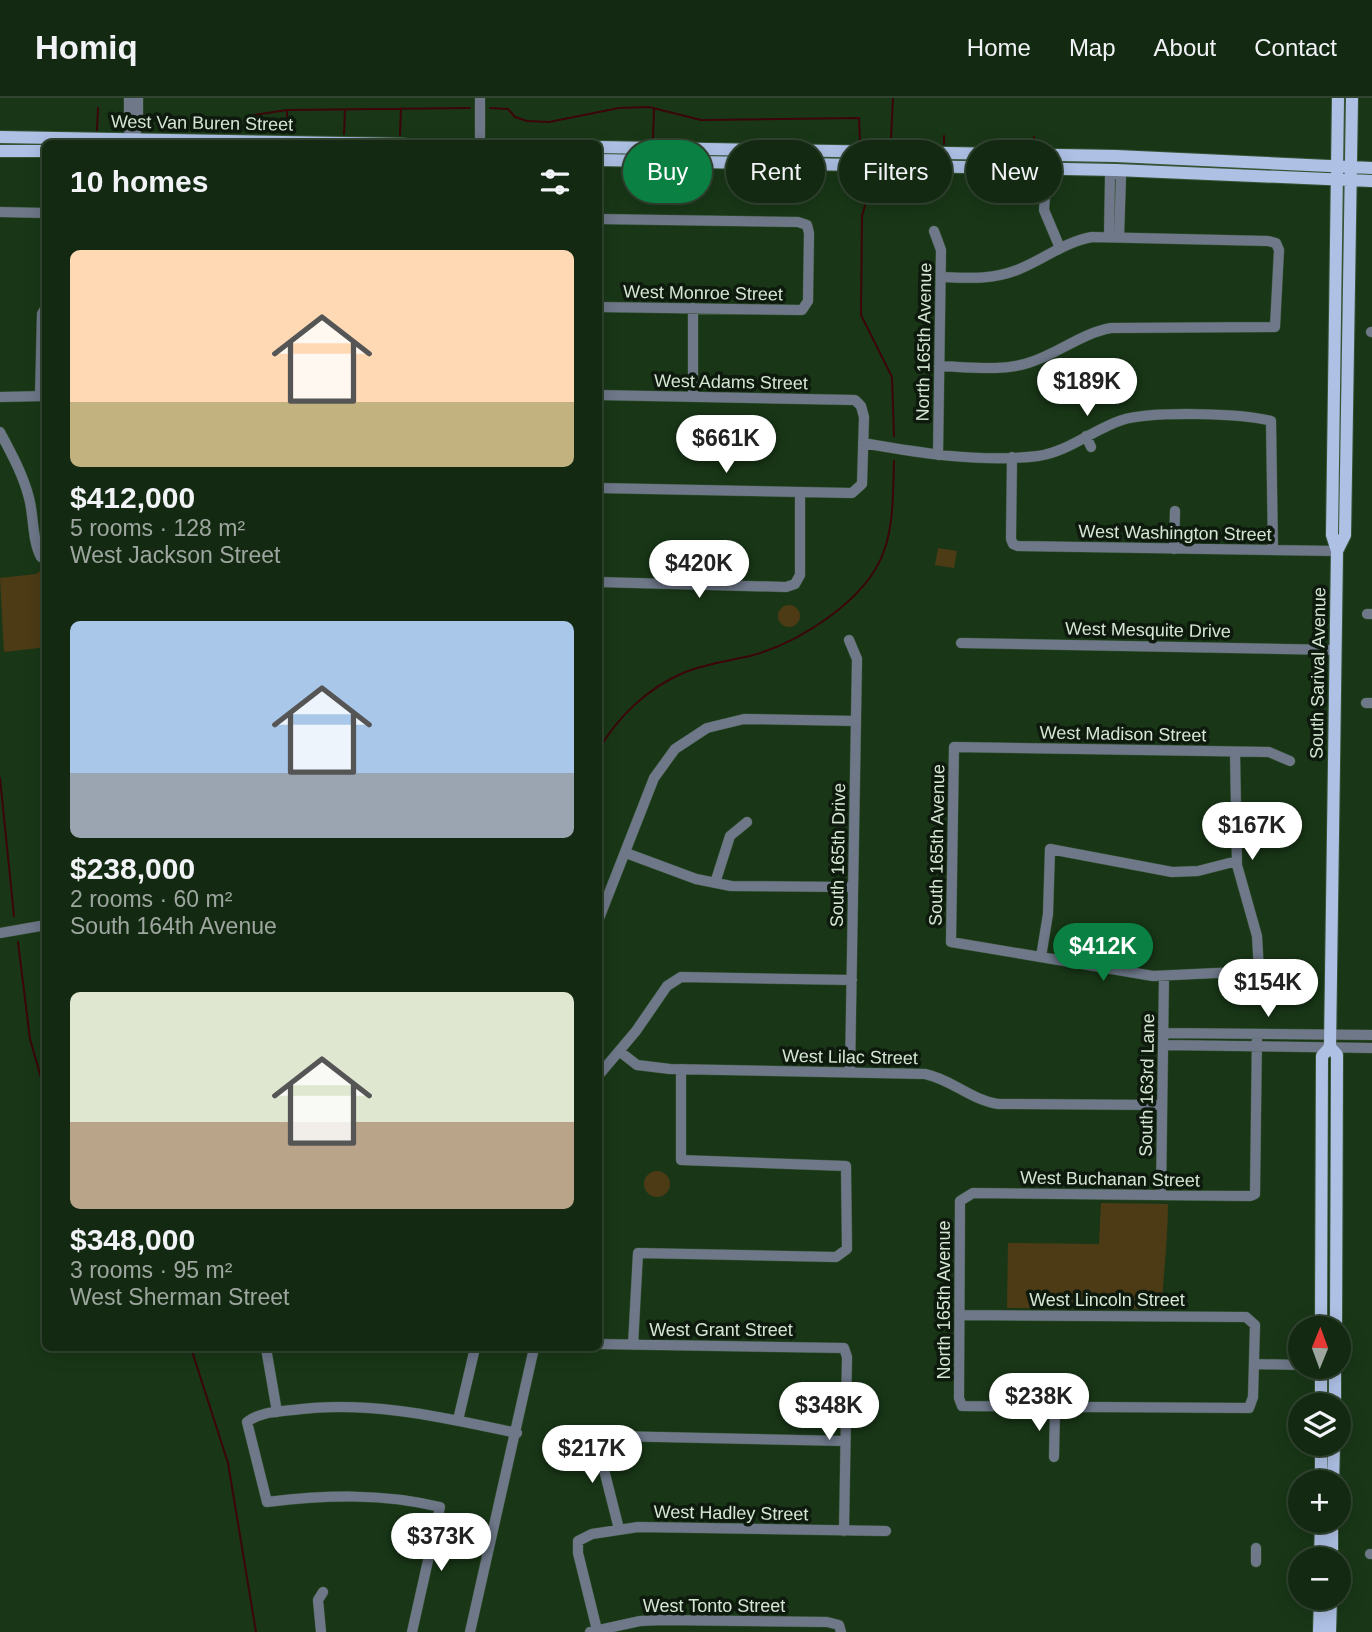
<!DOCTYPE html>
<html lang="en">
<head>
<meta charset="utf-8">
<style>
  :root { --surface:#132911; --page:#1c311a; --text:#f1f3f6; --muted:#9da69f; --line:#324531; --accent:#0b8043 }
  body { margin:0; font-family:Arial,sans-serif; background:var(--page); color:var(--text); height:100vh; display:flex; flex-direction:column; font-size:26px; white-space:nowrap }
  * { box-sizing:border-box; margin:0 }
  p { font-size:23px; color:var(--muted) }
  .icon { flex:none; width:38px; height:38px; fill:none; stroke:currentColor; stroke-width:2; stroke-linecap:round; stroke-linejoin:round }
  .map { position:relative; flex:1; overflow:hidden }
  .sheet { position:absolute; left:42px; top:42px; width:560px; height:1211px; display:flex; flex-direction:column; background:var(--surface); border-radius:10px; box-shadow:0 4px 18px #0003,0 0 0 2px var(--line) }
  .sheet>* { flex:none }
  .banner { position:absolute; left:623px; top:42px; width:644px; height:63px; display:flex; gap:14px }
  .needle { width:46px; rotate:1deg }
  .fabs { position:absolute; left:1288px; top:1218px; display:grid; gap:14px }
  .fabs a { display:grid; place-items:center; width:63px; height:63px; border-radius:50%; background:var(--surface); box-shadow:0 4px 18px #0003,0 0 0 2px var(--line); font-size:35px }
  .price { position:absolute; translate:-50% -60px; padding:0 16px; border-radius:24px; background:#fff; color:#222; font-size:23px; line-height:46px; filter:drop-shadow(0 2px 4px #0008) }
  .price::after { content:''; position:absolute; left:50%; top:42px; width:21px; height:16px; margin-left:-10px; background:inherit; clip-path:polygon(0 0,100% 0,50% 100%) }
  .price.selected { background:var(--accent); color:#fff }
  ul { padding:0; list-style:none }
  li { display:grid; align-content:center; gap:14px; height:371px; padding:0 28px }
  li span { display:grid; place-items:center; height:217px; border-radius:10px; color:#555 }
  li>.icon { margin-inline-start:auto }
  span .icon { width:126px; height:126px; fill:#fffc; stroke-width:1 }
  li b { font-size:30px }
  h2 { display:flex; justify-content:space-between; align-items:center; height:84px; padding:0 28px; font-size:30px }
  .tag { padding:0 24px; border-radius:32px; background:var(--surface); box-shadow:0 4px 18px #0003,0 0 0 2px var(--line); font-size:24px; line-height:63px }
  .tag.selected { background:var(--accent); color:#fff }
  header { display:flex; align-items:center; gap:42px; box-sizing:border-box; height:98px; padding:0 35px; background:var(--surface); border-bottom:2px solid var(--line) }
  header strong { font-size:33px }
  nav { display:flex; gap:38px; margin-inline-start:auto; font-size:24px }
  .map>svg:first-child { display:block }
</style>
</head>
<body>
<header>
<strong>Homiq</strong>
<nav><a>Home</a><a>Map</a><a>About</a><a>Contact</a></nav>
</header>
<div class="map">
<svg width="1372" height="1534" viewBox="0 0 1372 1534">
  <rect width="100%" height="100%" fill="#193717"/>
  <path fill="#4d3b15" d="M938,450L957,453L954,470L935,467Z
    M45,469V546L39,550L4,554L0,480L36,476Z
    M778 518a11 11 0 1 1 22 0a11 11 0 1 1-22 0Z
    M644 1086a13 13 0 1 1 26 0a13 13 0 1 1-26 0Z
    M1101,1105L1168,1106C1168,1142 1163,1175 1162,1211L1007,1210L1008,1145L1099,1146Z"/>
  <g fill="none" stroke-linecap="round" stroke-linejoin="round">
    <path stroke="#3c0509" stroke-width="2" d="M490,10L508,11L515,19L527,23L549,24L619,10L649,9L701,22L859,20L860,45
      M97,32L98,10
      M254,34V17L287,12L470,10
      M287,34V12
      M344,36L345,12
      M400,37L401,10
      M944,38V46
      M1034,39V43
      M891,40L893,0
      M653,41L654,11
      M856,76V81L869,93
      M874,76L862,118L861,217L892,279L894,338
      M598,653C617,619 648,590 683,575C704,566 728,563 750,558C799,545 867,502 884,453C894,425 893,393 894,363
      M0,680L14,818
      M18,844L30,941L46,997
      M191,1250L228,1365L256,1534"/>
    <g stroke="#375335" stroke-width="11">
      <path id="minor" d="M129,0V32L132,46
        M132,42L138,29V0
        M480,46V0
        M1045,99L1044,112L1060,150
        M0,114L46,115
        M598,121L798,124L807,127L809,135L808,203L802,212L598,209
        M934,133L941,152L938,357
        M1109,139L1110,79L1116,72L1121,79L1119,139
        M1371,234H1372
        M939,268C969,269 1003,274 1031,264C1059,255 1082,235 1111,230L1275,229L1279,152L1276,145L1268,143L1092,139C1064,144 1043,162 1017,172C992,182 967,180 941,179
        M598,297L855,302L861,308L864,319L862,386L852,395L598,390
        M40,298L42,216L46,209
        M0,299L45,298
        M693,299V210
        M0,334C11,355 23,376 29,400C34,418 32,443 41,459H46
        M1086,338L1091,349
        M863,345C920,355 980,365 1038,358C1068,354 1094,331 1122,322C1151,313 1242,315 1271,323L1273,452
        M1012,359L1011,441L1013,446L1018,448L1337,453
        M1174,451L1175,413
        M598,484L786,489L795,486L800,477V394
        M1367,516H1372
        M849,542L857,561L850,974
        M961,545L1336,552
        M1366,605H1372
        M1235,654L1237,767L1257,838L1259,873L1153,878L951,844L954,649L1269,654L1290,663
        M626,755L696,781L731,788L853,789
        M715,785L730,738L747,724
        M598,823L654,680L675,651L707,630L744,621L856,623
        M0,835L46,827
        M1041,859L1048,816L1050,751L1172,774L1198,773L1237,763
        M1163,935L1372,937
        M1163,947L1372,950
        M619,953L637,967L670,971L925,976C951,981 971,1002 998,1006L1162,1007
        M598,978L636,933L667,888L681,879L852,882
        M1161,1097L1164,878
        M960,1217L1246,1219L1255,1227L1253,1299L1249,1310L962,1308L959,1300L960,1103L973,1095L1250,1098L1255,1096L1257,936
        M598,1246L844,1250L847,1259L844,1433
        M633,1247L638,1155L836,1159L847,1151L846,1068L681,1062V971
        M266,1250L277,1314
        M1254,1266L1300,1267
        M458,1322L475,1250
        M1054,1359L1055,1310
        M619,1431L599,1352L601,1341L612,1338L845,1343
        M1256,1450V1464
        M1370,1456H1372
        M597,1532L578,1455V1443L592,1436L638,1429L886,1433
        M321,1534L318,1502L323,1494
        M412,1534L440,1409C382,1395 326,1397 267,1404L247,1324C260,1314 276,1314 293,1312C370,1302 442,1319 517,1335
        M470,1534L534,1250
        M590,1534L640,1523L663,1522L827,1524L839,1527L841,1534"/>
    </g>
    <g stroke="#375335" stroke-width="14">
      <path id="major" d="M0,39L404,46
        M598,49L1116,58L1372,70
        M0,53H46
        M598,62L1116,72L1372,83
        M1337,453L1345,437L1352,0
        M1330,949L1337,957L1336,1230
        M1321,1230L1322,958L1330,949L1337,453L1332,437L1338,0
        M1321,1269V1307
        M1335,1307V1269
        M1321,1346V1384
        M1333,1384L1334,1346
        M1320,1461L1321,1423
        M1332,1461V1423
        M1319,1534L1320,1500
        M1330,1534L1331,1500"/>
    </g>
    <use href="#minor" stroke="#6e7889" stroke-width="10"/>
    <use href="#major" stroke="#aec1e5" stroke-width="12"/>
  </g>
  <g text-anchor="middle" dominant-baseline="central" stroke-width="7" stroke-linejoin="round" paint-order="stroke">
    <g font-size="18" fill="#d5e7d4" stroke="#0e1a0d">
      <text transform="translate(202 25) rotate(1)">West Van Buren Street</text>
      <text transform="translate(703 195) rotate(1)">West Monroe Street</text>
      <text transform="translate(924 244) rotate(-89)">North 165th Avenue</text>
      <text transform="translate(731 284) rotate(1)">West Adams Street</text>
      <text transform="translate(1175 435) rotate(1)">West Washington Street</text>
      <text transform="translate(1148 532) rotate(1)">West Mesquite Drive</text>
      <text transform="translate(1318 575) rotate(-89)">South Sarival Avenue</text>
      <text transform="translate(1123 636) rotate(1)">West Madison Street</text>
      <text transform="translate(937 747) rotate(-89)">South 165th Avenue</text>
      <text transform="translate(838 757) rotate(-89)">South 165th Drive</text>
      <text transform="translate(850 959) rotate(1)">West Lilac Street</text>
      <text transform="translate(1147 987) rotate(-89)">South 163rd Lane</text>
      <text transform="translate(1110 1081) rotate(1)">West Buchanan Street</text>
      <text transform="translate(944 1202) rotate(-90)">North 165th Avenue</text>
      <text x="1107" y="1202">West Lincoln Street</text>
      <text x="721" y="1232">West Grant Street</text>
      <text transform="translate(731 1415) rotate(1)">West Hadley Street</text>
      <text x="714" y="1508">West Tonto Street</text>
    </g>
  </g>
</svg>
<div class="fabs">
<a><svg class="needle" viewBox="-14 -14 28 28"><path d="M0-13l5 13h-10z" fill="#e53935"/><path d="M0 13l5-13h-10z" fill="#9da69f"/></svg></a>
<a><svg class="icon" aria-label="layers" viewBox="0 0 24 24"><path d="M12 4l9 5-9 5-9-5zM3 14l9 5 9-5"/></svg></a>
<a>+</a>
<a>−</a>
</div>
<b class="price" style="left:1087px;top:320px">$189K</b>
<b class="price" style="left:726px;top:377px">$661K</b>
<b class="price" style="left:699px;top:502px">$420K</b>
<b class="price" style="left:1252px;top:764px">$167K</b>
<b class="price selected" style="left:1103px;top:885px">$412K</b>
<b class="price" style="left:1268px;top:921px">$154K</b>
<b class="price" style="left:1039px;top:1335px">$238K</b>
<b class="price" style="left:829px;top:1344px">$348K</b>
<b class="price" style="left:592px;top:1387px">$217K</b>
<b class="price" style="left:441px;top:1475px">$373K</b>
<div class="banner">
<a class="tag selected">Buy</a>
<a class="tag">Rent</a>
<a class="tag">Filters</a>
<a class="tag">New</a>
</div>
<section class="sheet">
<h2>10 homes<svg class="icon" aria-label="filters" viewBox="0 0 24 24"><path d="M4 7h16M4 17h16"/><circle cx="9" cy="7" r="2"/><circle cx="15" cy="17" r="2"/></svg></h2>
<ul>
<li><span style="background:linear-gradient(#ffd9b3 70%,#c2b280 0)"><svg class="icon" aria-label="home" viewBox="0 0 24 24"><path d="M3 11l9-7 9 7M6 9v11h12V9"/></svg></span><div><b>$412,000</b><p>5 rooms · 128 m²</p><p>West Jackson Street</p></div></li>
<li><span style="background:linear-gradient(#a9c7e8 70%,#9aa5b1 0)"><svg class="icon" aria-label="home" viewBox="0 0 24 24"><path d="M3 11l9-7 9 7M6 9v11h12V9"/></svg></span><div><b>$238,000</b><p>2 rooms · 60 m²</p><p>South 164th Avenue</p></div></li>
<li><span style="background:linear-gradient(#dfe7d0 60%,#b9a48a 0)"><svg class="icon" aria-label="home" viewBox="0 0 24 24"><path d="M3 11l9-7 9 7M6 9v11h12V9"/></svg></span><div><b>$348,000</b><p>3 rooms · 95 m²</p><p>West Sherman Street</p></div></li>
</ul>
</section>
</div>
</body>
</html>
